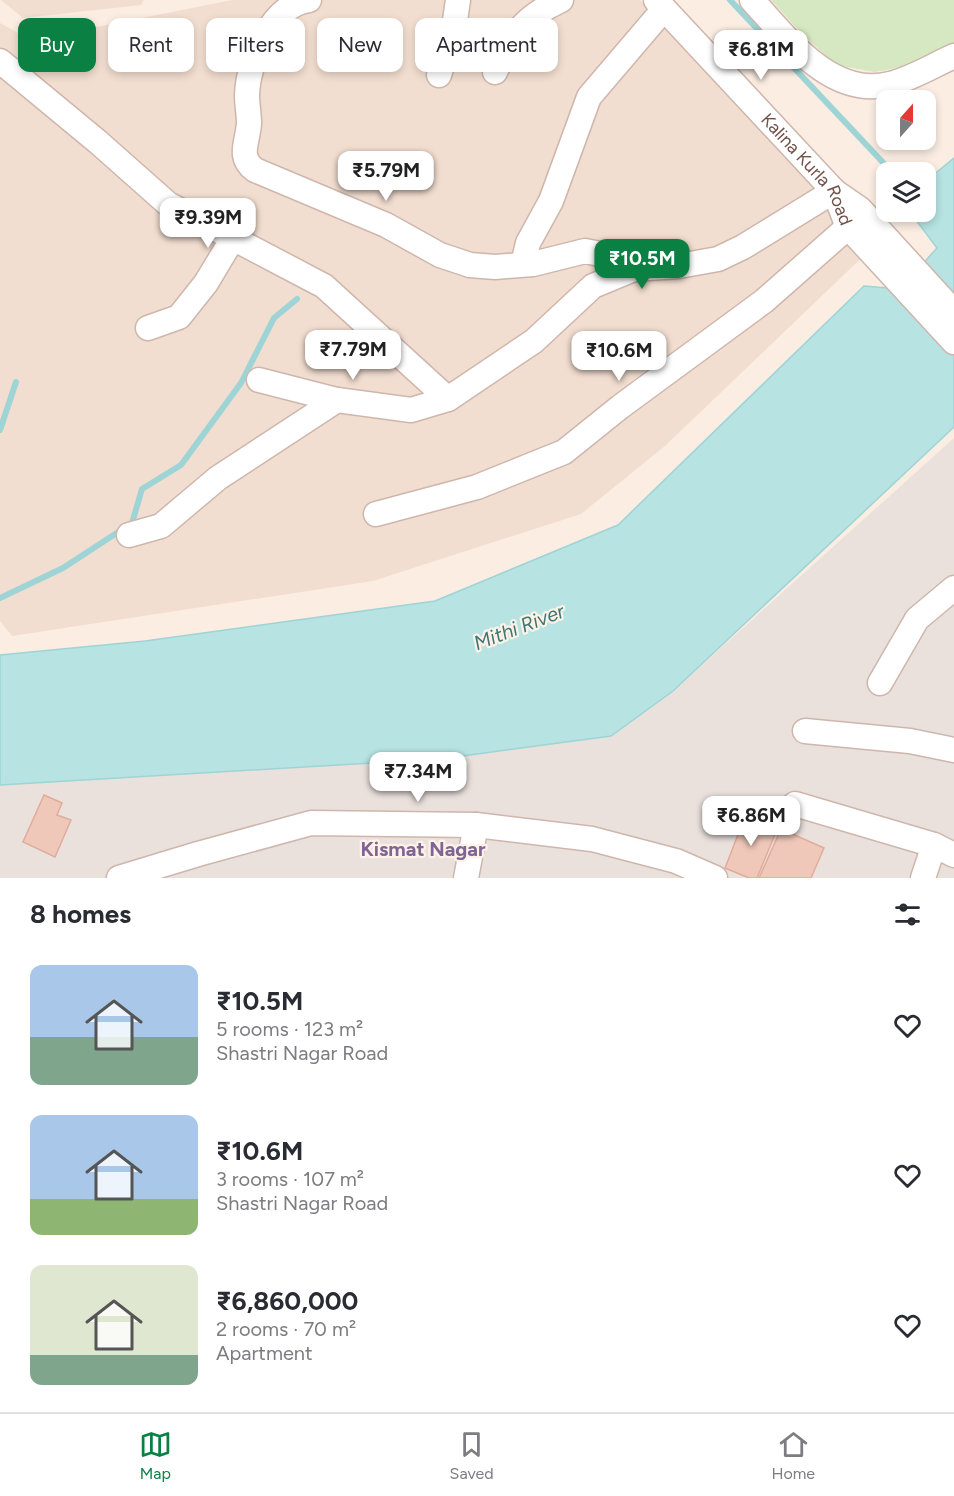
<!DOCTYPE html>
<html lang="en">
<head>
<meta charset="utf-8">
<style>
  :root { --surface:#fff; --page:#f7f7f7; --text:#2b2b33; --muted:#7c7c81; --line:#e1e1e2; --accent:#0b8043 }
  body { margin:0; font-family:Figtree,sans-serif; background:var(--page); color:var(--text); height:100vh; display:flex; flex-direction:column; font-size:22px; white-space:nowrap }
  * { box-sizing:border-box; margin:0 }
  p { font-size:20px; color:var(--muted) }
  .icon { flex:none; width:33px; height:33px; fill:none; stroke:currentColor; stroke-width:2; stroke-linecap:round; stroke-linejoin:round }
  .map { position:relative; height:878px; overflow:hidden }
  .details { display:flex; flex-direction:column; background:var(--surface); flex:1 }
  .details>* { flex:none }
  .hud { position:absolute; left:18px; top:18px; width:600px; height:54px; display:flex; gap:12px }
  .needle { width:39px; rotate:21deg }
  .controls { position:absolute; left:876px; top:90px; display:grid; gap:12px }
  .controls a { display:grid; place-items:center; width:60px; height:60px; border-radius:12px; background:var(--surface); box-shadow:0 3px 9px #0003; font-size:30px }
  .price { position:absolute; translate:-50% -51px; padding:0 14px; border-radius:12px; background:#fff; color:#222; font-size:20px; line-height:39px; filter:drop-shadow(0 2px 3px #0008) }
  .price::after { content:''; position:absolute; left:50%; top:36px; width:18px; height:14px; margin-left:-9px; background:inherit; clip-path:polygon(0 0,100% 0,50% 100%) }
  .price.active { background:var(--accent); color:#fff }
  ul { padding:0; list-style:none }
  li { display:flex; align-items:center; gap:18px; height:150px; padding:0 30px }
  li span { display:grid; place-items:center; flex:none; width:168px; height:120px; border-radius:12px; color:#555 }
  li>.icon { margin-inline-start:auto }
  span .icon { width:72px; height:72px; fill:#fffc; stroke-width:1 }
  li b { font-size:26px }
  h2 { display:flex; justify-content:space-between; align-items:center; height:72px; padding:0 30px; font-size:26px }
  .tag { padding:0 21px; border-radius:12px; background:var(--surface); box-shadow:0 3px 9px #0003; font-size:21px; line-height:54px }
  .tag.active { background:var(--accent); color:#fff }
  .tab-bar { display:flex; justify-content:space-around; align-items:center; height:84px; border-top:2px solid var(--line); background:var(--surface); font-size:16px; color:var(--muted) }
  .tab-bar a { display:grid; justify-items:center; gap:3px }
  .tab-bar .active { color:var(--accent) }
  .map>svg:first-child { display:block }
</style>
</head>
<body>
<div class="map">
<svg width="954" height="878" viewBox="0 0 954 878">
  <rect width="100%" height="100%" fill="#fbede2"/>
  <path fill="#f2ded0" d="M1,0H144L141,5L23,18Z
    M232,0H640L875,245L665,446L581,514L373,581L12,636L0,621V23L31,40Z"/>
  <path fill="#eae1dd" d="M954,438V878H0V783L611,736L673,691Z"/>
  <path fill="#d6e8c1" d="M771,0H954V43L898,68L874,72L836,65L799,31Z"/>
  <path fill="#b7e3e3" stroke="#9ed4d5" stroke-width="1.5" d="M954,158V427L673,691L611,736L440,759L0,785V655L145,641L435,601L618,525L864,286L900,289L937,248L910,212H926V181Z"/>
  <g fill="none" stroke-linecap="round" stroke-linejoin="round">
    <path stroke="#9ed4d5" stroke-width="6" d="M730,0L892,172
      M0,430L16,382
      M0,598L63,568L132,523L142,489L181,465L241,383L274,318L297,299"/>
  </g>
  <path fill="#efc8ba" stroke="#e1ac9b" stroke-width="1.5" d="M44,795L62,803L57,815L71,820L55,857L23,842Z
    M746,814L778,827L757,878H749L725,868Z
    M781,829L824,848L811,878H759Z"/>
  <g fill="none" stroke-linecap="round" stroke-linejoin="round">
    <g stroke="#ceb6ac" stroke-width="27">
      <g id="minor">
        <path d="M309,0C271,5 248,62 247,95C247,105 249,114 249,123C248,142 237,157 255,170L386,225L440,255L470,265L495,267L533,264L585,251L616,257L634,269"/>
        <path id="s1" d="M656,0L834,191L848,227L954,342"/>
        <path d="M752,0C787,38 831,99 890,84C911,79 934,65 954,56"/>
        <path d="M0,61L98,142L168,204L324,286L448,399"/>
        <path d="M495,72C513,35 522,18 561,0"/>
        <path d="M439,75L454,27L458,0"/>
        <path d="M834,191L860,209L954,312"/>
        <path d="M523,264L528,243L551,201L589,97L664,9"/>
        <path d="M148,328L179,317L206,283L233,238"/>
        <path d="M259,380L337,400L411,410L448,399L534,341L593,286L634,269L679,266L718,259L743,247L834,191"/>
        <path d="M376,514L477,487L564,452L620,407L764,301L848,227"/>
        <path d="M129,535L161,526L218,478L337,400"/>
        <path d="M880,683L917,619L954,588"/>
        <path d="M805,731L910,741L954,750"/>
        <path d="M795,804L934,845L954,855"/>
        <path d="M119,878L198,854L311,823L476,825L592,839L676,861L715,878"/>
        <path d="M466,878L476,825"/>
        <path d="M923,878L934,845"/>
      </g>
    </g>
    <use href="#minor" stroke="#fff" stroke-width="24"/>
  </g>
  <g text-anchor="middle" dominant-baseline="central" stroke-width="4.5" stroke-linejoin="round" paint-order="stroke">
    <g font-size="18" fill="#715249" stroke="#fef2e7">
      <text stroke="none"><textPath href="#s1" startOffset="228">Kalina Kurla Road</textPath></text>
    </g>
    <g font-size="20" font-style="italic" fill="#3e7676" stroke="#fef2e7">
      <text transform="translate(519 627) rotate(-21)">Mithi River</text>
    </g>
    <g font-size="20" font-weight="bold" fill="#7e6595" stroke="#fef2e7">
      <text x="423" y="849">Kismat Nagar</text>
    </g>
  </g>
</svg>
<div class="controls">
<a><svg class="needle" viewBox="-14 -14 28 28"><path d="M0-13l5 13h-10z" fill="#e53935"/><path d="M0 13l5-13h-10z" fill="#7c7c81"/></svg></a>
<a><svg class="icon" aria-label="layers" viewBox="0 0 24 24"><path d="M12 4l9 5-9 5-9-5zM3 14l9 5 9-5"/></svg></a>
</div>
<b class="price" style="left:761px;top:81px">₹6.81M</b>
<b class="price" style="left:386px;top:202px">₹5.79M</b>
<b class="price" style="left:208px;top:249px">₹9.39M</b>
<b class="price active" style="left:642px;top:290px">₹10.5M</b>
<b class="price" style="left:353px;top:381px">₹7.79M</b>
<b class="price" style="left:619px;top:382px">₹10.6M</b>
<b class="price" style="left:418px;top:803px">₹7.34M</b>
<b class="price" style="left:751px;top:847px">₹6.86M</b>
<div class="hud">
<a class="tag active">Buy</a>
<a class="tag">Rent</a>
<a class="tag">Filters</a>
<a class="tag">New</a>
<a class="tag">Apartment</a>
</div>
</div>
<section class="details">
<h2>8 homes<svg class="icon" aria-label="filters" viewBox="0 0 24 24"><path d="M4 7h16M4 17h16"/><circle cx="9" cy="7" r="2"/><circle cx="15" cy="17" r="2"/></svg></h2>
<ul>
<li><span style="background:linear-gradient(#a9c7e8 60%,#7fa58c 0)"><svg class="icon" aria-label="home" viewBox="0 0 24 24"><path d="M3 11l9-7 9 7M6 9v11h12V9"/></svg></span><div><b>₹10.5M</b><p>5 rooms · 123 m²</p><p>Shastri Nagar Road</p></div><svg class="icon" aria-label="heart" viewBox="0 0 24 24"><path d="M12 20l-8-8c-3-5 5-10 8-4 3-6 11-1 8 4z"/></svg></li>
<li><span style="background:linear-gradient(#a9c7e8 70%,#8fb573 0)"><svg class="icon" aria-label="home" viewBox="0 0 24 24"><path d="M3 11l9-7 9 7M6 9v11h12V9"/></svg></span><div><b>₹10.6M</b><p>3 rooms · 107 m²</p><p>Shastri Nagar Road</p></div><svg class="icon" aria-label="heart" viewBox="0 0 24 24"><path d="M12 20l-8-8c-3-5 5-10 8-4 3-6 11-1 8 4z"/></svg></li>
<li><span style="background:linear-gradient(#dfe7d0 75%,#7fa58c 0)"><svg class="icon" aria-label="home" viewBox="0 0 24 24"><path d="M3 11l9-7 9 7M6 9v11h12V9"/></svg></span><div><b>₹6,860,000</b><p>2 rooms · 70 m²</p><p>Apartment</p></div><svg class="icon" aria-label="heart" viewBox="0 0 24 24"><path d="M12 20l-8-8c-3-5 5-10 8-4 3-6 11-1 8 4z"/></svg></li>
</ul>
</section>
<nav class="tab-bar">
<a class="active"><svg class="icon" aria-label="map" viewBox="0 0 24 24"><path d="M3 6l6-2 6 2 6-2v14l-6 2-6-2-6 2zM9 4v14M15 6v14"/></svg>Map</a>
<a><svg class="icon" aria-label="saved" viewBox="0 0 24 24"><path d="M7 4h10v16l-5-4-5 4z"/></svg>Saved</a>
<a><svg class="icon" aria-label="home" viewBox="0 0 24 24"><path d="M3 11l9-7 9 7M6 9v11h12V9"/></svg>Home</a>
</nav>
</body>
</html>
